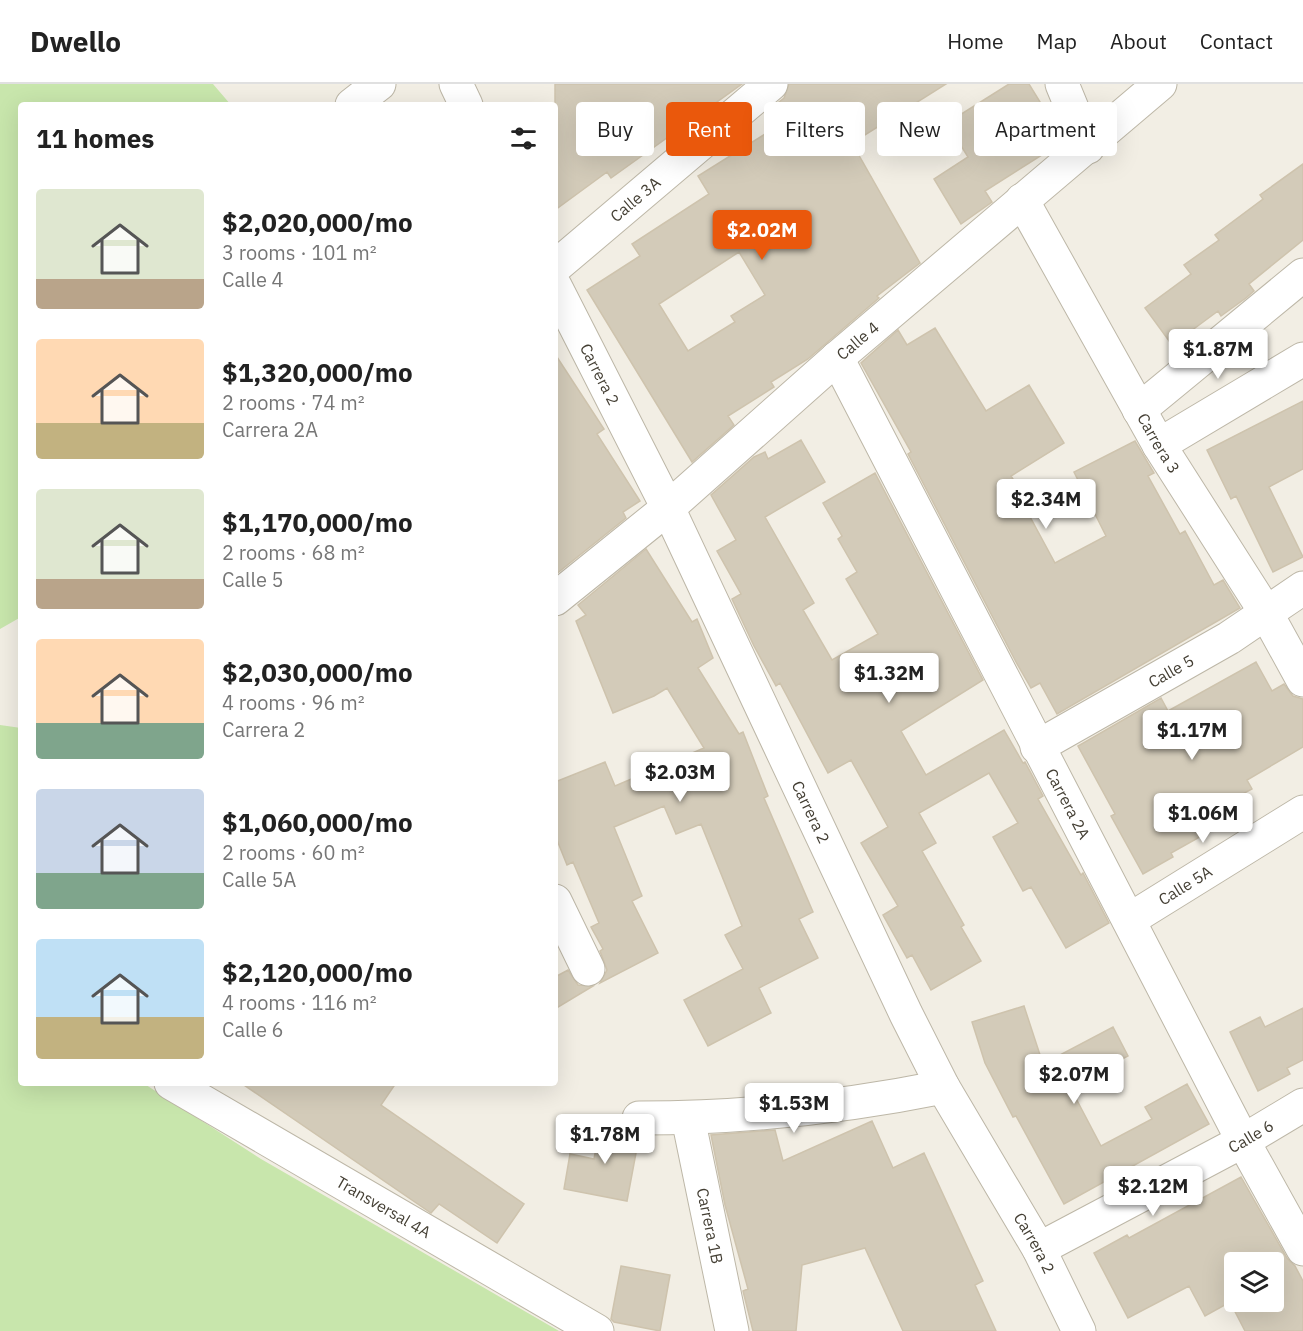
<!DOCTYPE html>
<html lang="en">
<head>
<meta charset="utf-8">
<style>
  :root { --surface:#fff; --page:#f6f6f6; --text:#222; --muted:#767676; --line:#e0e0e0; --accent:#ea580c }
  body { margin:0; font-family:"IBM Plex Sans",sans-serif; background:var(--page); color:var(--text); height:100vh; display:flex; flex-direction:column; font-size:22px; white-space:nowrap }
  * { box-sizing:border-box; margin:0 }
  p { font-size:20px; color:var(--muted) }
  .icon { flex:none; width:33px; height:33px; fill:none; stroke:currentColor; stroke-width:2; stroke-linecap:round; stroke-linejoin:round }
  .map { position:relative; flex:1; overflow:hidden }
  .drawer { position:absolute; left:18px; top:18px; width:540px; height:984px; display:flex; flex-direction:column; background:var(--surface); border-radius:6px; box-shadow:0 6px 24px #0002 }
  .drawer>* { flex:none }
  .guide { position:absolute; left:576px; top:18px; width:570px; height:54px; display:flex; gap:12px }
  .tools { position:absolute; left:1224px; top:1168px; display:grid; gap:12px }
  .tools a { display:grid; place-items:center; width:60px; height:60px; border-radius:6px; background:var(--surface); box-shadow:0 6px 24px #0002; font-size:30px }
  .price { position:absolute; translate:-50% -51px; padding:0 14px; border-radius:6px; background:#fff; color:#222; font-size:20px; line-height:39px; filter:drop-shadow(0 2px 3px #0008) }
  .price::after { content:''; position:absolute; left:50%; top:36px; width:18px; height:14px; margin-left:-9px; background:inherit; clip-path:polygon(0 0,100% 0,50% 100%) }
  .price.selected { background:var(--accent); color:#fff }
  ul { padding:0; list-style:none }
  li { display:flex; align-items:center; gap:18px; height:150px; padding:0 18px }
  li span { display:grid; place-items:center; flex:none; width:168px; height:120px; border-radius:6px; color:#555 }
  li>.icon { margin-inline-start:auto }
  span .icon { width:72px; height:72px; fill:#fffc; stroke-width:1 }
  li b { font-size:26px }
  h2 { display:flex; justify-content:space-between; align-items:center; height:72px; padding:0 18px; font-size:26px }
  .tag { padding:0 21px; border-radius:6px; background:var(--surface); box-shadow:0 6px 24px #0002; font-size:21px; line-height:54px }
  .tag.selected { background:var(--accent); color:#fff }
  header { display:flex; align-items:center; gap:36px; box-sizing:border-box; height:84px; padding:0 30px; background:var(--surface); border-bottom:2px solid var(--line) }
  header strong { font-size:28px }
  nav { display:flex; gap:33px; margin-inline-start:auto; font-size:21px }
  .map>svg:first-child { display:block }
</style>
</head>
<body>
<header>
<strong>Dwello</strong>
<nav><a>Home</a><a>Map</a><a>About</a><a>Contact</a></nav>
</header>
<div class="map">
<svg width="1303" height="1247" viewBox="0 0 1303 1247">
  <rect width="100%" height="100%" fill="#f2eee4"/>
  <path fill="#c8e6ac" d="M0,0H213L231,21H21V533L0,545Z
    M0,641L21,644V999H143L261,1075L559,1247H0Z"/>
  <path fill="#d3cbb9" stroke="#cec3ad" stroke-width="1.5" fill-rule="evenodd" d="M555,0H742L611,94L607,88L555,126Z
    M789,0H946L852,59L920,179L877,212L879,214L808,275L771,298L774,303L728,332L734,341L692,378L587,206L640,172L632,160L709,110L698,92L778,42L769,26L784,14ZM739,168L765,211L731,232L735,238L688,267L659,220Z
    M1009,0H1029L1064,57L985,107L992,118L961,140L934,95L968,73L947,39Z
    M1303,80V156L1249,200L1254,207L1246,214L1221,232L1218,227L1172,261L1145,224L1191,190L1184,181L1219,156L1215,151L1263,115L1260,111Z
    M935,244L986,327L1029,301L1064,359L1011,392L1026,416L1022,418L1055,479L1106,452L1074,388L1135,357L1154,389L1148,392L1180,450L1185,447L1214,501L1223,496L1240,524L1057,630L1040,599L1031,604L1016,578L908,370L911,368L861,279L898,246L907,261Z
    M555,270L604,345L597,350L640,417L623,428L626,434L555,491Z
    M1303,317V385L1269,403L1303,473L1273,488L1236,412L1231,415L1207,366Z
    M801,356L825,398L765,433L814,519L803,526L832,576L878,550L846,495L857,488L838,455L842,452L823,419L875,389L983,596L901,647L926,691L1004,646L1023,679L1025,678L1043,712L1038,715L1081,791L1083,789L1109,839L1066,864L1031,803L1023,807L993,753L1018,739L989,689L919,729L936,759L922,767L964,841L961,843L981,877L931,906L912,871L907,874L883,831L898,822L861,759L888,743L851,676L828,689L780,599L776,602L754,562L732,515L741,510L717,467L736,456L711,411L754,373L765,368L768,375Z
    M646,465L692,538L697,535L713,574L698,584L739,650L743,648L768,712L764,714L813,828L799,835L818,874L759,904L771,929L708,962L684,916L743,885L725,851L742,842L701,740L676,750L664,722L614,743L642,812L632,817L658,869L600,899L607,886L600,867L603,865L591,843L599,839L573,778L567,781L555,751V698L605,678L615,702L704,664L667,604L654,612L613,629L576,537L586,531L578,521Z
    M1256,578L1272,607L1284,600L1293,612L1303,615V663L1247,696L1252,705L1222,721L1230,736L1171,769L1173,773L1143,790L1111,732L1115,730L1078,662L1161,614L1168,627Z
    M568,886L578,901L593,902L555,925V893Z
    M1024,922L1043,980L1113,943L1128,972L1070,1003L1101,1062L1152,1035L1145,1023L1187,1000L1209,1040L1064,1120L1016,1032L1013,1033L985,979L972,938Z
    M1303,924V976L1287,984L1290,990L1258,1007L1230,948L1260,933L1265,943Z
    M241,999H396L381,1021L524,1120L497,1159L439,1120L431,1129Z
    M872,1037L893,1084L924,1069L983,1197L975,1201L996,1247H903L865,1164L802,1181L796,1247H753L743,1207L748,1205L725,1121L711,1051L775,1046L783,1077Z
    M601,1038L622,1042L629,1050L639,1053L627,1117L564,1105L570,1070L594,1075Z
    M1241,1093L1287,1174L1295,1182L1303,1197V1247H1245L1230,1218L1205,1232L1189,1202L1128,1234L1094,1169L1127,1151L1129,1154ZM1234,1179H1274V1218H1234Z
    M621,1182L670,1191L660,1247L614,1238L611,1235Z"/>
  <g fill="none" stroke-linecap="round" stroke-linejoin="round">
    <g stroke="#bdb7a7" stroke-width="35">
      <g id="minor">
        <path d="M456,0L466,21"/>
        <path d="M1062,0L1088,63"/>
        <path d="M352,21L379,0"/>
        <path id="s1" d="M1022,116L1159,361L1265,527L1303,596"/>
        <path id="s2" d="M555,183L771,0"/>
        <path id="s3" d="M555,202L668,424L906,930L943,1003L1039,1165L1079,1247"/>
        <path id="s4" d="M837,274L1243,1057L1303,1165"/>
        <path d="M1139,326L1303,191"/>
        <path d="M1159,361L1303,275"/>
        <path id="s5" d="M555,515L668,424L837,274L1160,0"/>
        <path id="s6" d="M1037,663L1229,554L1303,504"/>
        <path d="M555,817L588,885"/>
        <path id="s7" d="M1129,836L1303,728"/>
        <path id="s8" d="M171,999L597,1247"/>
        <path d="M639,1034C740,1034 844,1023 943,1003"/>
        <path id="s9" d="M688,1034L732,1247"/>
        <path id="s10" d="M1039,1165L1243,1057L1303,1021"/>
      </g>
    </g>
    <use href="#minor" stroke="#fff" stroke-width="33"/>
  </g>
  <g text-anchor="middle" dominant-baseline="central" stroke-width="4.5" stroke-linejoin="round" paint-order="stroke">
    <g font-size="16" fill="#443f34" stroke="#fff">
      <text stroke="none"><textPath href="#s2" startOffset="105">Calle 3A</textPath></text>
      <text stroke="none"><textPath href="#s5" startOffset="398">Calle 4</textPath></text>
      <text stroke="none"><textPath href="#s3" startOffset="99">Carrera 2</textPath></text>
      <text stroke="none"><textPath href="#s1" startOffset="279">Carrera 3</textPath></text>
      <text stroke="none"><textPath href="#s6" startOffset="154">Calle 5</textPath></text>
      <text stroke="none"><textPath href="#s4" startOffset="502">Carrera 2A</textPath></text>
      <text stroke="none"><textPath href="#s3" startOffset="585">Carrera 2</textPath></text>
      <text stroke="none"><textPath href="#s7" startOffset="66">Calle 5A</textPath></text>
      <text stroke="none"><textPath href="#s10" startOffset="240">Calle 6</textPath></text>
      <text stroke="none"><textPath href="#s8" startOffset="246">Transversal 4A</textPath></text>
      <text stroke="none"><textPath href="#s9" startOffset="110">Carrera 1B</textPath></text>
      <text stroke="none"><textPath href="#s3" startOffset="1071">Carrera 2</textPath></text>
    </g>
  </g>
</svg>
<div class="tools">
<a><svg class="icon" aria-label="layers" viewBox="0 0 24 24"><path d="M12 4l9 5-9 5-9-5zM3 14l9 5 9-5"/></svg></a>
</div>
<b class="price selected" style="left:762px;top:177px">$2.02M</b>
<b class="price" style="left:1218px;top:296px">$1.87M</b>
<b class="price" style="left:1046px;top:446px">$2.34M</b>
<b class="price" style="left:889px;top:620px">$1.32M</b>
<b class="price" style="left:1192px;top:677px">$1.17M</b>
<b class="price" style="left:680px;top:719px">$2.03M</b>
<b class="price" style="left:1203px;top:760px">$1.06M</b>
<b class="price" style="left:1074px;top:1021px">$2.07M</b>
<b class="price" style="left:794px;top:1050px">$1.53M</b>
<b class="price" style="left:605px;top:1081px">$1.78M</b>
<b class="price" style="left:1153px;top:1133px">$2.12M</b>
<div class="guide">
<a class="tag">Buy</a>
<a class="tag selected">Rent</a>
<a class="tag">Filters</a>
<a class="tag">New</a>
<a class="tag">Apartment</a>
</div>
<section class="drawer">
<h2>11 homes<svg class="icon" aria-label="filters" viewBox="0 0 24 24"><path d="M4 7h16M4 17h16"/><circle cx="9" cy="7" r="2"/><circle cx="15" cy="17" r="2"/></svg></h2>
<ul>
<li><span style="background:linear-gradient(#dfe7d0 75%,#b9a48a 0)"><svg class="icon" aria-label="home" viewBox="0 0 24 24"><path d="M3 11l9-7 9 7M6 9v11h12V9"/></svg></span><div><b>$2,020,000/mo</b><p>3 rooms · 101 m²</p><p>Calle 4</p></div></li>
<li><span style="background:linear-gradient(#ffd9b3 70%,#c2b280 0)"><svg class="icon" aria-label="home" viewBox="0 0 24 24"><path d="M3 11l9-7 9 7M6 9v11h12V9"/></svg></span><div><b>$1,320,000/mo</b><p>2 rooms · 74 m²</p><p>Carrera 2A</p></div></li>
<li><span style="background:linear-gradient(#dfe7d0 75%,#b9a48a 0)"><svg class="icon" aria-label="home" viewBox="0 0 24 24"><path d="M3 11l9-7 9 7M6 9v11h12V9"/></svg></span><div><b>$1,170,000/mo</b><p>2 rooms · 68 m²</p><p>Calle 5</p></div></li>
<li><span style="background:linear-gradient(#ffd9b3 70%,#7fa58c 0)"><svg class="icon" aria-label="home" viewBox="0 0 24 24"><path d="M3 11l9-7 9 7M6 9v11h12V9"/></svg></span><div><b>$2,030,000/mo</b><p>4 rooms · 96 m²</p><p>Carrera 2</p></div></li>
<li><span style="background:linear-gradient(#c9d6e8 70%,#7fa58c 0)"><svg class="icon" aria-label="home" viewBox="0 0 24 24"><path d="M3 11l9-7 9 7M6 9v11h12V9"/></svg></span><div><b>$1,060,000/mo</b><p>2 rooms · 60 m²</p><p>Calle 5A</p></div></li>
<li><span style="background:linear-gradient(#bfe0f5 65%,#c2b280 0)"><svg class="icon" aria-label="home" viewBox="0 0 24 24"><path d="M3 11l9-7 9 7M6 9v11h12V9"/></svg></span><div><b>$2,120,000/mo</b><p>4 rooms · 116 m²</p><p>Calle 6</p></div></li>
</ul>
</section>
</div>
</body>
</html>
